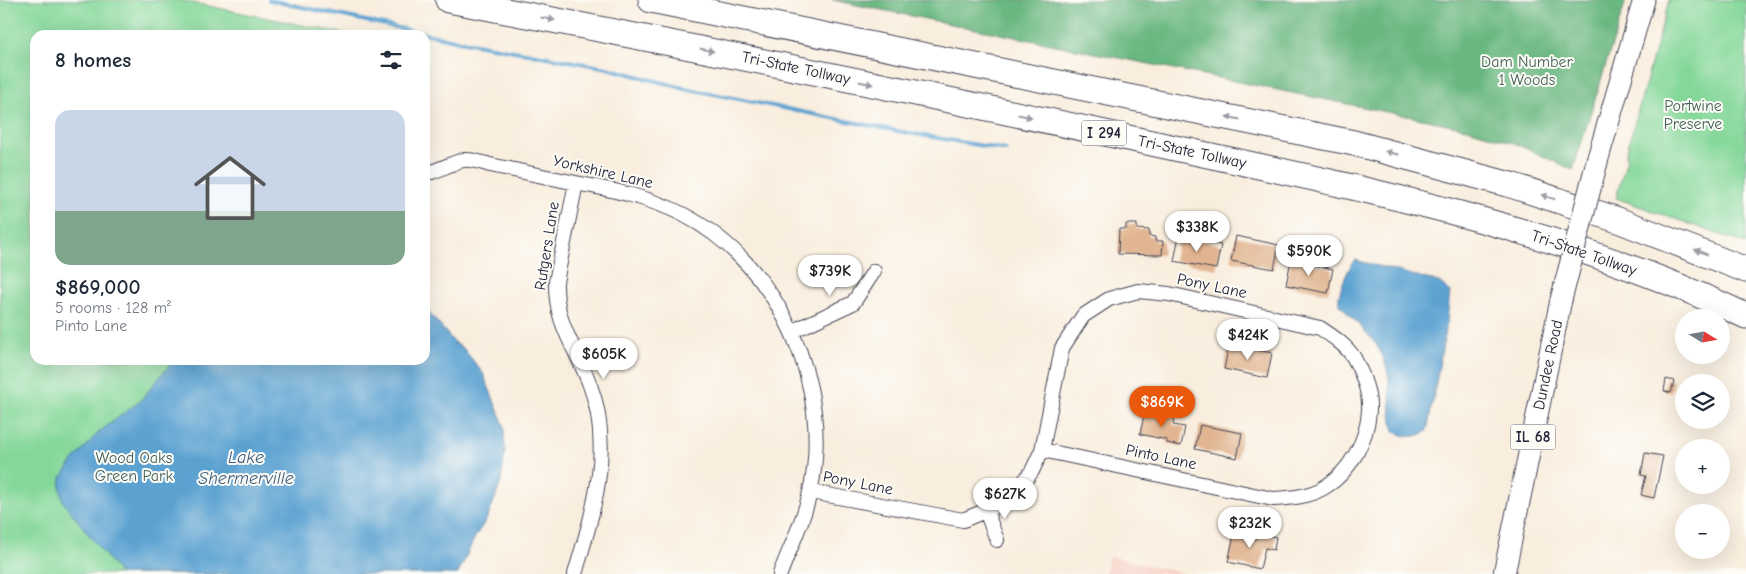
<!DOCTYPE html>
<html lang="en">
<head>
<meta charset="utf-8">
<style>
  :root { --surface:#fff; --page:#f6f6f7; --text:#1f2937; --muted:#747a83; --line:#e0e1e3; --accent:#ea580c }
  body { margin:0; font-family:"Comic Neue",sans-serif; background:var(--page); color:var(--text); height:100vh; display:flex; flex-direction:column; font-size:19px; white-space:nowrap }
  * { box-sizing:border-box; margin:0 }
  p { font-size:16px; color:var(--muted) }
  .icon { flex:none; width:28px; height:28px; fill:none; stroke:currentColor; stroke-width:2; stroke-linecap:round; stroke-linejoin:round }
  .map { position:relative; flex:1; overflow:hidden }
  .drawer { position:absolute; left:30px; top:30px; width:400px; height:335px; display:flex; flex-direction:column; background:var(--surface); border-radius:15px; box-shadow:0 5px 20px #0002 }
  .drawer>* { flex:none }
  .needle { width:32px; rotate:101deg }
  .buttons { position:absolute; left:1675px; top:309px; display:grid; gap:10px }
  .buttons a { display:grid; place-items:center; width:55px; height:55px; border-radius:50%; background:var(--surface); box-shadow:0 5px 20px #0002; font-size:25px }
  .price { position:absolute; translate:-50% -42px; padding:0 11px; border-radius:18px; background:#fff; color:#222; font-size:16px; line-height:32px; filter:drop-shadow(0 1px 2px #0008) }
  .price::after { content:''; position:absolute; left:50%; top:30px; width:15px; height:11px; margin-left:-8px; background:inherit; clip-path:polygon(0 0,100% 0,50% 100%) }
  .price.current { background:var(--accent); color:#fff }
  ul { padding:0; list-style:none }
  li { display:grid; align-content:center; gap:10px; height:265px; padding:0 25px }
  li+li { border-top:1px solid var(--line) }
  li span { display:grid; place-items:center; height:155px; border-radius:15px; color:#555 }
  li>.icon { margin-inline-start:auto }
  span .icon { width:90px; height:90px; fill:#fffc; stroke-width:1 }
  li b { font-size:21px }
  h2 { display:flex; justify-content:space-between; align-items:center; height:60px; padding:0 25px; font-size:21px }
  .map>svg:first-child { display:block }
</style>
</head>
<body>
<div class="map">
<svg width="1746" height="574" viewBox="0 0 1746 574">
  <rect width="100%" height="100%" fill="#fdfcf7"/>
  <filter id="ink" filterUnits="userSpaceOnUse"><feTurbulence type="fractalNoise" baseFrequency=".02" numOctaves="2"/><feDisplacementMap in="SourceGraphic" scale="10" xChannelSelector="R" yChannelSelector="G"/><feConvolveMatrix kernelMatrix="1 2 1 2 8 2 1 2 1" color-interpolation-filters="sRGB"/></filter>
  <filter id="wash" filterUnits="userSpaceOnUse"><feTurbulence type="fractalNoise" baseFrequency=".0096" numOctaves="4" result="noise"/><feDisplacementMap in="SourceGraphic" scale="20" xChannelSelector="R" yChannelSelector="G"/><feGaussianBlur stdDeviation="1.12" result="paint"/><feColorMatrix in="noise" values="0 0 0 0 0 0 0 0 0 0 0 0 0 0 0 0 0 1.4 0 .05"/><feComposite in="paint" operator="in"/></filter>
  <g filter="url(#wash)">
    <rect width="100%" height="100%" fill="#f9eede"/>
    <path fill="#f7d1c6" d="M1109,556L1186,574H1105Z"/>
    <path fill="#83d799" stroke="#527c6a" d="M0,0H179L351,35H35V360H301L264,574H0Z
      M1669,0H1746V244L1616,198L1627,158L1625,157Z"/>
    <path fill="#6ab881" stroke="#466d5e" d="M832,0H1626L1573,170L1514,143L1461,127Z"/>
    <path fill="#5ba2d1" stroke="#3e6286" d="M1355,260L1439,282L1450,291L1447,322L1428,427L1426,432C1416,438 1404,438 1394,431C1386,400 1396,377 1377,346C1371,335 1340,308 1339,302C1337,294 1349,266 1355,260Z
      M425,308L455,343L463,348L483,373L504,425L505,452L501,482L488,517L475,537L458,574H120L63,502L60,487L61,478L73,461L99,432L140,401L174,360H425Z"/>
    <g fill="none" stroke-linecap="round" stroke-linejoin="round">
      <path stroke="#5ba2d1" stroke-width="4" d="M269,0L459,41L607,68L679,87L897,131L1006,150"/>
    </g>
    <g id="blocks">
      <path fill="#e1b591" d="M1126,224H1137V229L1149,230V236L1155,237V241H1163L1162,255L1118,254L1119,229H1126Z
        M1179,236L1221,245L1216,269L1174,261Z
        M1236,236L1279,245L1274,269L1231,261Z
        M1291,260L1333,269L1328,293L1286,285Z
        M1229,344L1272,353L1267,378L1224,369Z
        M1666,379L1674,381L1671,393L1664,391Z
        M1145,411L1175,417L1173,425L1185,427L1181,446L1167,443V440L1140,434Z
        M1200,425L1242,433L1237,458L1195,449Z
        M1645,453L1663,456L1654,498L1641,495L1646,476L1641,475Z
        M1243,532L1252,534L1251,538L1256,539L1257,533L1276,537L1274,550L1265,548L1260,569L1228,562L1234,535L1242,536Z"/>
    </g>
  </g>
  <g filter="url(#ink)">
    <use href="#blocks" fill-opacity="0" stroke="#424153" stroke-width="1"/>
    <g fill="none" stroke-linecap="round" stroke-linejoin="round">
      <g stroke="#424153" stroke-width="16">
        <path id="minor" d="M432,172C443,168 454,162 464,160C472,159 483,163 490,165C519,171 547,177 576,183C613,190 649,197 684,215C780,265 834,387 810,492C804,521 790,547 780,574
          M793,331L853,303L874,271
          M811,492L963,520L992,508L1017,491L1032,471L1042,450L1062,348L1083,316L1109,299L1138,291L1169,294L1320,328C1332,336 1346,345 1354,358C1362,373 1370,393 1369,410C1368,439 1350,472 1325,487C1309,497 1290,498 1273,499L1042,450
          M986,511L997,540
          M575,574C593,512 614,449 590,385C576,347 555,325 556,282L576,183"/>
      </g>
      <g stroke="#424153" stroke-width="23">
        <path id="primary" d="M1598,158L1644,0
          M1504,574L1561,300"/>
      </g>
      <g stroke="#424153" stroke-width="27">
        <path id="motorway" d="M448,0C682,44 914,92 1147,142C1350,186 1557,226 1746,316
          M651,0L1354,143L1511,185L1618,220L1746,270"/>
      </g>
      <use href="#minor" stroke="#fff" stroke-width="14"/>
      <use href="#primary" stroke="#fff" stroke-width="21"/>
      <use href="#motorway" stroke="#fff" stroke-width="25"/>
      <g stroke="#424153" stroke-width="23" stroke-linecap="butt">
        <path id="primary-bridge" d="M1561,300L1598,158"/>
      </g>
      <use href="#primary-bridge" stroke="#fff" stroke-width="21"/>
    </g>
    <defs><path id="oneway-solid" d="M-6-.8H1V-3.2L6.5 0L1 3.2V.8H-6Z" transform="scale(1.25)"/></defs>
    <g fill="#9c9ca7">
      <use href="#oneway-solid" transform="translate(548 19) rotate(11)"/>
      <use href="#oneway-solid" transform="translate(707 50) rotate(12)"/>
      <use href="#oneway-solid" transform="translate(866 83) rotate(12)"/>
      <use href="#oneway-solid" transform="translate(1025 116) rotate(12)"/>
      <use href="#oneway-solid" transform="translate(1233 118) rotate(-168)"/>
      <use href="#oneway-solid" transform="translate(1392 153) rotate(-166)"/>
      <use href="#oneway-solid" transform="translate(1548 197) rotate(-162)"/>
      <use href="#oneway-solid" transform="translate(1701 252) rotate(-158)"/>
    </g>
  </g>
  <g text-anchor="middle" dominant-baseline="central" stroke-width="4" stroke-linejoin="round" paint-order="stroke">
    <g fill="#fdfcf7" stroke="#646373" stroke-width="1">
      <rect x="1081.5" y="120.5" width="45" height="25" rx="4"/>
      <rect x="1510.5" y="424.5" width="45" height="25" rx="4"/>
    </g>
    <g font-size="15" font-weight="bold" fill="#22223b">
      <text x="1104" y="133">I 294</text>
      <text x="1533" y="437">IL 68</text>
    </g>
    <g font-size="16" fill="#44615c" stroke="#fdfcf7">
      <text x="1527" y="62">Dam Number<tspan x="1527" dy="18">1 Woods</tspan></text>
      <text x="1693" y="106">Portwine<tspan x="1693" dy="18">Preserve</tspan></text>
      <text x="134" y="458">Wood Oaks<tspan x="134" dy="18">Green Park</tspan></text>
    </g>
    <g font-size="16" fill="#22223b" stroke="#fdfcf7">
      <text transform="translate(796 68) rotate(12)">Tri-State Tollway</text>
      <text transform="translate(1192 152) rotate(12)">Tri-State Tollway</text>
      <text transform="translate(603 172) rotate(13)">Yorkshire Lane</text>
      <text transform="translate(547 246) rotate(-81)">Rutgers Lane</text>
      <text transform="translate(1584 253) rotate(19)">Tri-State Tollway</text>
      <text transform="translate(1212 286) rotate(12)">Pony Lane</text>
      <text transform="translate(1548 365) rotate(-78)">Dundee Road</text>
      <text transform="translate(1161 457) rotate(12)">Pinto Lane</text>
      <text transform="translate(858 483) rotate(11)">Pony Lane</text>
    </g>
    <g font-size="18" font-style="italic" fill="#3c5c7e" stroke="#fdfcf7">
      <text x="246" y="457">Lake<tspan x="246" dy="21">Shermerville</tspan></text>
    </g>
  </g>
</svg>
<div class="buttons">
<a><svg class="needle" viewBox="-14 -14 28 28"><path d="M0-13l5 13h-10z" fill="#e53935"/><path d="M0 13l5-13h-10z" fill="#747a83"/></svg></a>
<a><svg class="icon" aria-label="layers" viewBox="0 0 24 24"><path d="M12 4l9 5-9 5-9-5zM3 14l9 5 9-5"/></svg></a>
<a>+</a>
<a>−</a>
</div>
<b class="price" style="left:1197px;top:253px">$338K</b>
<b class="price" style="left:1309px;top:277px">$590K</b>
<b class="price" style="left:830px;top:297px">$739K</b>
<b class="price" style="left:1248px;top:361px">$424K</b>
<b class="price" style="left:604px;top:380px">$605K</b>
<b class="price current" style="left:1162px;top:428px">$869K</b>
<b class="price" style="left:1005px;top:520px">$627K</b>
<b class="price" style="left:1250px;top:549px">$232K</b>
<section class="drawer">
<h2>8 homes<svg class="icon" aria-label="filters" viewBox="0 0 24 24"><path d="M4 7h16M4 17h16"/><circle cx="9" cy="7" r="2"/><circle cx="15" cy="17" r="2"/></svg></h2>
<ul>
<li><span style="background:linear-gradient(#c9d6e8 65%,#7fa58c 0)"><svg class="icon" aria-label="home" viewBox="0 0 24 24"><path d="M3 11l9-7 9 7M6 9v11h12V9"/></svg></span><div><b>$869,000</b><p>5 rooms · 128 m²</p><p>Pinto Lane</p></div></li>
</ul>
</section>
</div>
</body>
</html>
